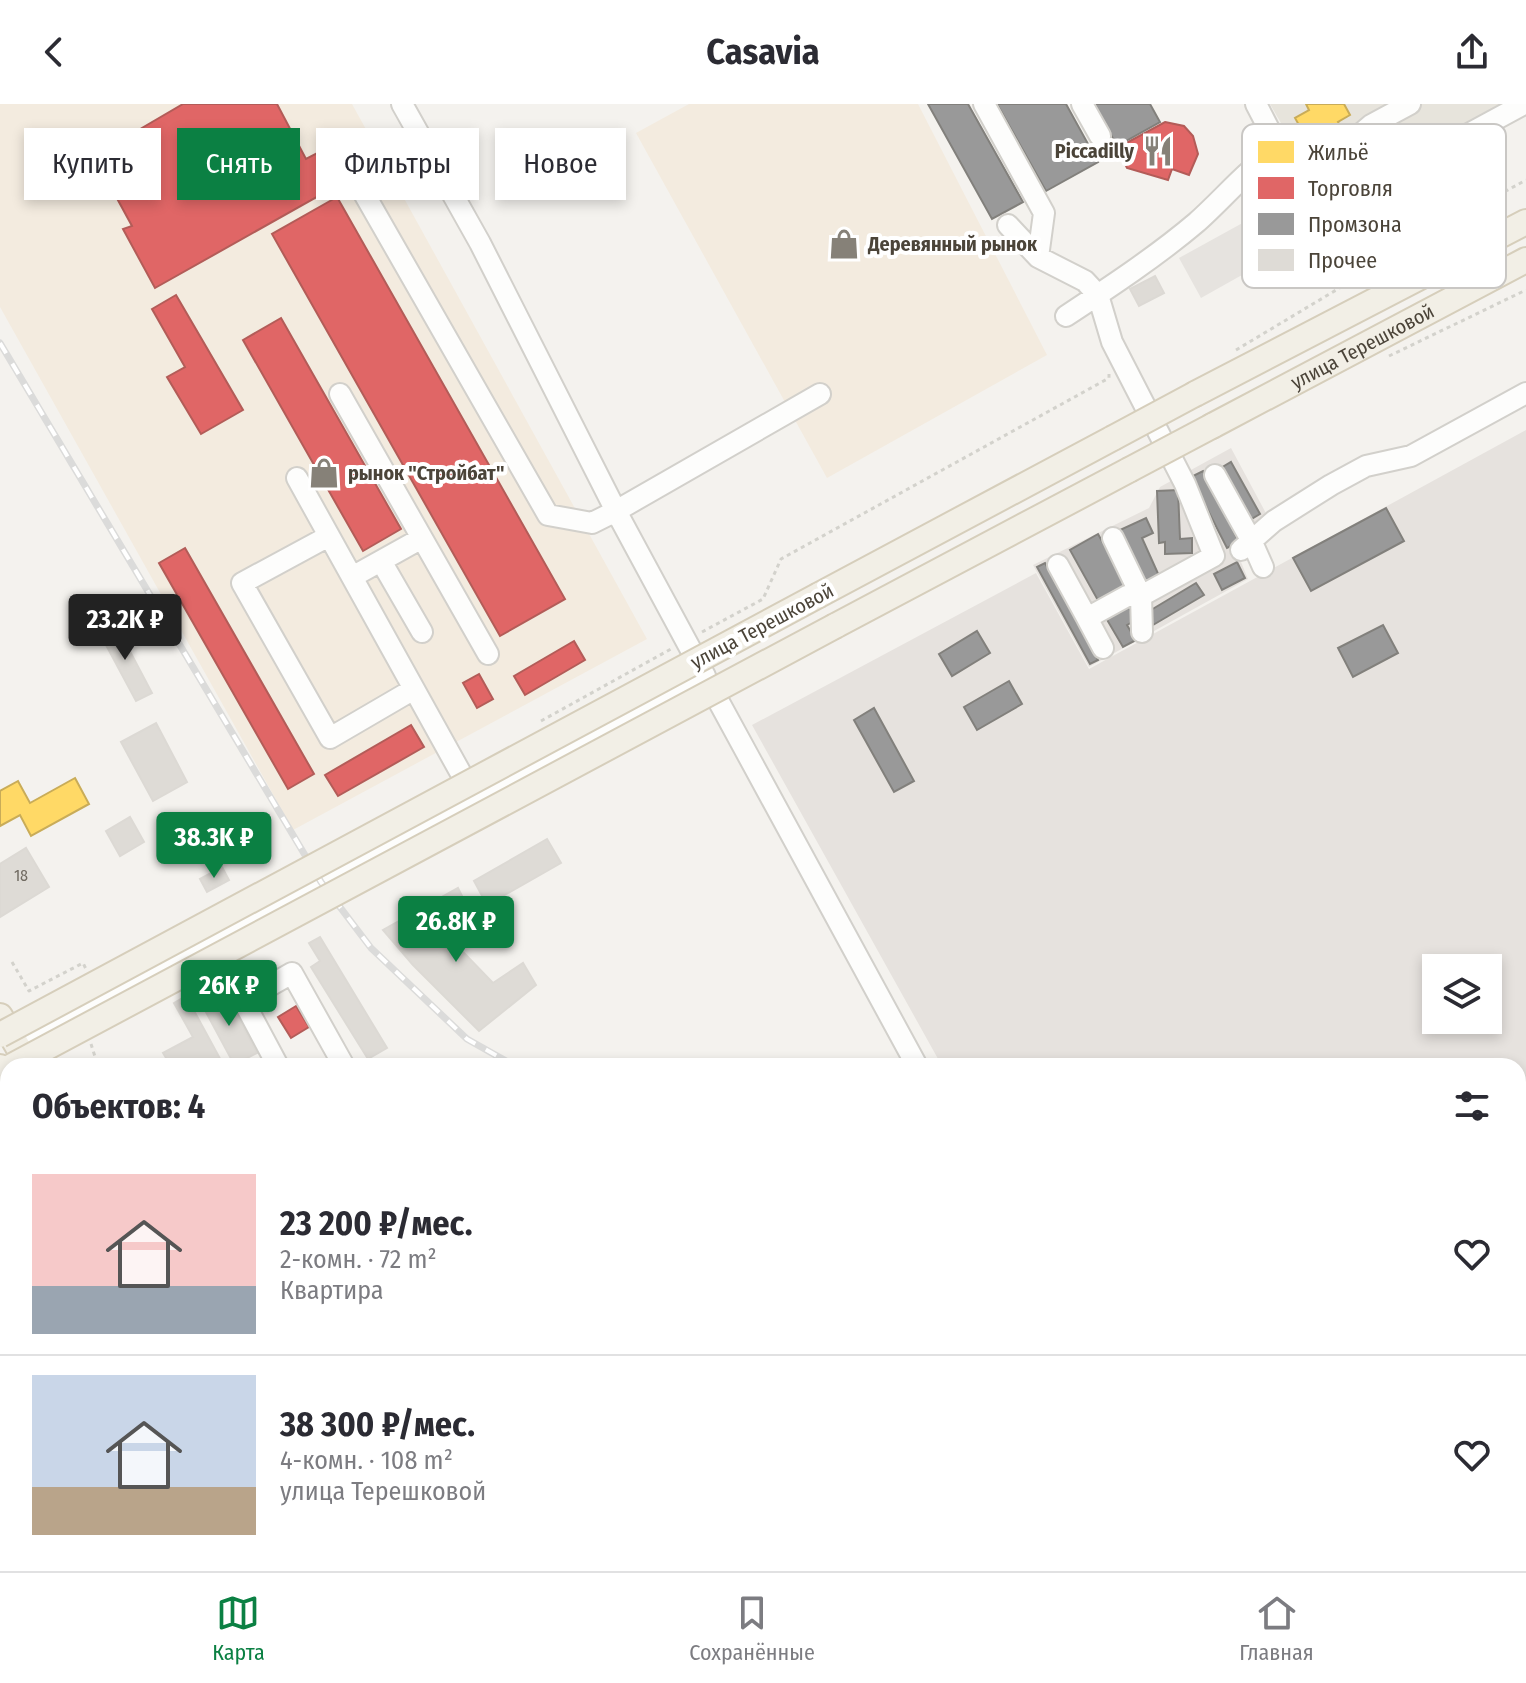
<!DOCTYPE html>
<html lang="ru">
<head>
<meta charset="utf-8">
<style>
  :root { --surface:#fff; --page:#f7f7f7; --text:#2b2b33; --muted:#7c7c81; --line:#e1e1e2; --accent:#0b8043 }
  body { margin:0; font-family:"Fira Sans Condensed",sans-serif; background:var(--page); color:var(--text); height:100vh; display:flex; flex-direction:column; font-size:30px; white-space:nowrap }
  * { box-sizing:border-box; margin:0 }
  p { font-size:26px; color:var(--muted) }
  .icon { flex:none; width:44px; height:44px; fill:none; stroke:currentColor; stroke-width:2; stroke-linecap:round; stroke-linejoin:round }
  .map { position:relative; flex:1; overflow:hidden }
  .drawer { position:absolute; left:0px; top:954px; width:1526px; height:514px; display:flex; flex-direction:column; background:var(--surface); border-radius:24px 24px 0 0; box-shadow:0 4px 12px #0003 }
  .drawer>* { flex:none }
  .top-card { position:absolute; left:24px; top:24px; width:800px; height:72px; display:flex; gap:16px }
  .fabs { position:absolute; left:1422px; top:850px; display:grid; gap:16px }
  .fabs a { display:grid; place-items:center; width:80px; height:80px; border-radius:0px; background:var(--surface); box-shadow:0 4px 12px #0003; font-size:40px }
  .price { position:absolute; translate:-50% -68px; padding:0 18px; border-radius:8px; background:var(--accent); color:#fff; font-size:26px; line-height:52px; filter:drop-shadow(0 2px 4px #0008) }
  .price::after { content:''; position:absolute; left:50%; top:48px; width:24px; height:18px; margin-left:-12px; background:inherit; clip-path:polygon(0 0,100% 0,50% 100%) }
  .price.selected { background:#222; color:#fff }
  ul { padding:0; list-style:none }
  li { display:flex; align-items:center; gap:24px; height:200px; padding:0 32px }
  li+li { border-top:2px solid var(--line) }
  li span { display:grid; place-items:center; flex:none; width:224px; height:160px; border-radius:0px; color:#555 }
  li>.icon { margin-inline-start:auto }
  span .icon { width:96px; height:96px; fill:#fffc; stroke-width:1 }
  li b { font-size:34px }
  h2 { display:flex; justify-content:space-between; align-items:center; height:96px; padding:0 32px; font-size:34px }
  .pill { padding:0 28px; border-radius:0px; background:var(--surface); box-shadow:0 4px 12px #0003; font-size:28px; line-height:72px }
  .pill.selected { background:var(--accent); color:#fff }
  header { display:flex; justify-content:space-between; align-items:center; height:104px; padding:0 32px; background:var(--surface); font-size:36px; font-weight:700 }
  .menu { display:flex; justify-content:space-around; align-items:center; height:112px; border-top:2px solid var(--line); background:var(--surface); font-size:22px; color:var(--muted) }
  .menu a { display:grid; justify-items:center; gap:4px }
  .menu .selected { color:var(--accent) }
  .map>svg:first-child { display:block }
</style>
</head>
<body>
<header><svg class="icon" aria-label="back" viewBox="0 0 24 24"><path d="M15 5l-7 7 7 7"/></svg>Casavia<svg class="icon" aria-label="share" viewBox="0 0 24 24"><path d="M12 15V3M7 8l5-5 5 5M5 13v7h14v-7"/></svg></header>
<div class="map">
<svg width="1526" height="1467" viewBox="0 0 1526 1467">
  <rect width="100%" height="100%" fill="#f4f2ee"/>
  <path fill="#e7e4dc" d="M1270,0H1506L1341,87H1329L1315,78Z
    M8,1059V1460H266L270,1467H0V1063Z"/>
  <path fill="#f3ebdf" d="M0,0H352L647,535L293,726L0,203Z
    M689,0H918L1047,251L827,374L636,29Z"/>
  <path fill="#e6e2de" fill-rule="evenodd" d="M1526,326V1467H1083L1096,1460H1518V962H942L752,621L1036,469L1089,565ZM1436,864H1488V916H1436Z
    M1231,344L1268,413L1245,433L1241,458L1248,475L1089,563L1033,461L1149,404L1160,383Z"/>
  <path fill="#e6e3df" d="M1275,101L1308,161L1270,183L1258,162L1201,194L1179,154Z"/>
  <path fill="#ffd966" stroke="#c9ac58" stroke-width="2" d="M1306,0H1344L1350,11L1338,18L1345,31L1314,48L1295,14L1309,6Z
    M75,674L89,700L31,732L20,711L0,722V687L18,677L30,699Z
    M5,1098L8,1103V1119L0,1124V1101Z
    M8,1122V1145L0,1149V1126Z
    M8,1150V1172L0,1176V1155Z
    M168,1460H193L186,1464L187,1467H160L159,1465Z
    M237,1460H262L264,1464L258,1467H241Z"/>
  <path fill="#e06666" stroke="#b35c58" stroke-width="2" d="M183,0H277L306,55L327,44L345,77L155,184L123,125L132,122L94,52Z
    M1165,18L1184,22L1193,32L1198,50L1189,71L1172,65L1168,76L1127,64L1117,44Z
    M337,93L565,495L500,532L272,130Z
    M176,191L243,306L201,330L167,273L185,263L152,205Z
    M281,214L401,425L363,447L243,236Z
    M185,444L314,670L288,685L159,459Z
    M574,537L585,556L525,591L514,572Z
    M479,570L493,595L477,604L463,579Z
    M411,621L424,643L338,692L325,671Z
    M296,902L309,923L291,934L278,913Z
    M374,1460H417L421,1467H378Z"/>
  <path fill="#999" stroke="#82807c" stroke-width="2" d="M928,0H968L1023,98L992,115Z
    M997,0H1066L1098,58L1046,87Z
    M1094,0H1150L1160,18L1117,42Z
    M1231,358L1260,410L1248,417L1219,365Z
    M1203,367L1239,438L1227,444L1191,373Z
    M1178,386L1180,435L1192,434V449L1165,450V438L1159,439L1157,387Z
    M1386,404L1404,437L1311,487L1293,454Z
    M1146,414L1153,429L1142,434L1160,474L1144,481L1120,426Z
    M1098,430L1128,484L1100,500L1070,446Z
    M1237,458L1245,474L1222,486L1214,470Z
    M1045,459L1098,556L1090,560L1037,463Z
    M1196,479L1204,491L1153,521L1146,509Z
    M1128,502L1136,516L1127,521L1136,536L1123,543L1106,514Z
    M1383,521L1398,549L1353,573L1338,544Z
    M977,527L990,549L952,572L939,550Z
    M1009,577L1022,600L977,626L964,603Z
    M874,604L914,677L894,688L854,616Z
    M1518,1299L1526,1313V1392L1518,1378Z
    M1213,1460H1319L1323,1467H1217Z"/>
  <path fill="#dedbd6" stroke="#dcd9d4" stroke-width="2" d="M1155,172L1164,189L1139,202L1130,185Z
    M115,519L152,589L136,597L99,528Z
    M156,619L187,678L153,697L121,638Z
    M130,713L144,738L120,752L106,727Z
    M547,735L561,759L487,801L474,777Z
    M26,744L49,783L0,813V760Z
    M222,763L229,776L207,788L200,775Z
    M458,784L467,802L435,819L493,879L523,859L536,881L479,927L413,861L383,826Z
    M320,833L387,944L368,955L311,863L320,857L309,839Z
    M223,885L257,949L245,955L249,962H235L200,897Z
    M186,892L224,962H171L163,949L193,933L174,899Z
    M926,1460H947L951,1467H913Z
    M988,1460H1073L1060,1467H992Z"/>
  <g fill="none" stroke-linecap="round" stroke-linejoin="round">
    <g stroke="#d2d0cb" stroke-width="24">
      <path id="minor" d="M984,0L1044,109L1038,153
        M1082,0L1100,32
        M1256,0C1273,32 1295,82 1325,102L1341,99L1524,0
        M358,79L548,411L592,419L616,407L480,139L402,0
        M1301,79L1359,47
        M1376,79L1359,47L1357,33L1371,21L1410,0
        M1008,121L1038,153L1085,177L1098,191L1112,238L1185,380L1214,452L1141,492H1127L1087,514L1058,461
        M1066,212C1110,183 1157,152 1197,118C1225,93 1248,64 1280,44
        M340,290L488,550
        M1215,371L1251,436L1263,463
        M297,374L474,693
        M329,432L242,479L330,634L414,585
        M1113,434L1141,492L1142,528
        M1241,446L1274,417L1331,381L1366,362L1411,352L1526,289
        M381,457L422,528
        M352,473L422,434
        M1087,514L1103,544
        M707,576L917,962
        M213,840L278,962
        M243,897L292,869L344,962
        M16,940L476,696L705,572L616,407L820,290
        M0,1237L8,1251
        M125,1460L128,1467
        M355,1460L359,1467
        M437,1460L441,1467
        M864,1460L868,1467
        M12,1467L24,1460
        M813,1467L819,1460"/>
    </g>
    <g stroke="#d6cebb" stroke-width="28">
      <g id="major">
        <path d="M1195,290L1526,118"/>
        <path id="s1" d="M1212,322L1526,156"/>
        <path d="M819,491L1113,334"/>
        <path d="M835,522L1129,366"/>
        <path d="M0,912L29,962"/>
        <path d="M0,963L8,977"/>
        <path d="M0,1047L8,1042"/>
        <path d="M310,1460L314,1467"/>
      </g>
    </g>
    <path stroke="#d3d2cc" stroke-width="3" stroke-dasharray="4 4" stroke-linecap="butt" d="M1236,246L1453,116L1526,76
      M1389,252L1526,186
      M702,528L763,495L781,455L1109,274V270
      M541,617L671,545
      M12,858L29,887L83,859L86,865
      M91,940L98,962"/>
    <use href="#minor" stroke="#fdfdfc" stroke-width="20"/>
    <use href="#major" stroke="#f2efe6" stroke-width="24"/>
    <g stroke="#dbdbda" stroke-width="7">
      <path id="rail" d="M0,239L321,778L371,844L467,935L515,962
        M1518,1224L1526,1227
        M1456,1460L1460,1467"/>
    </g>
    <use href="#rail" stroke="#fff" stroke-width="4" stroke-dasharray="12" stroke-linecap="butt"/>
    <g stroke="#d6cebb" stroke-width="28" stroke-linecap="butt">
      <path id="major-bridge" d="M1113,334L1195,290
        M1129,366L1212,322
        M0,931L819,491
        M12,962L835,522"/>
    </g>
    <use href="#major-bridge" stroke="#f2efe6" stroke-width="24"/>
  </g>
  <defs>
    <g id="restaurant-bare" transform="scale(2.4)"><path d="M-5-6h1v4h1v-4h1v4h1v-4h1v5L-1.5 .5V6h-2V.5L-5-1ZM5-6V6H3V1.5H1.5Q1.5-4 5-6Z" fill="#868178" stroke="#fff" stroke-width="2.5" paint-order="stroke"/></g>
    <g id="shop-bare" transform="scale(2.4)"><path d="M-5-2.5h2.3a2.7 3.5 0 0 1 5.4 0H5L5.5 6h-11ZM-1.5-2.5h3a1.5 2.3 0 0 0-3 0Z" fill="#868178" stroke="#fff" stroke-width="2.5" paint-order="stroke"/></g>
  </defs>
  <g fill-rule="evenodd">
    <use href="#restaurant-bare" x="1158" y="47"/>
    <use href="#shop-bare" x="844" y="140"/>
    <use href="#shop-bare" x="324" y="369"/>
  </g>
  <g text-anchor="middle" dominant-baseline="central" stroke-width="8" stroke-linejoin="round" paint-order="stroke">
    <g font-size="16" fill="#706a61">
      <text x="21" y="771">18</text>
    </g>
    <g font-size="20" font-weight="bold" fill="#4b4439" stroke="#fff" text-anchor="start">
      <text x="1134" y="47" text-anchor="end">Piccadilly</text>
      <text x="868" y="140">Деревянный рынок</text>
      <text x="348" y="369">рынок "Стройбат"</text>
    </g>
    <g font-size="20" fill="#4b4439" stroke="#fff">
      <text stroke="none"><textPath href="#s1" startOffset="170">улица Терешковой</textPath></text>
      <text transform="translate(762 522) rotate(-28)">улица Терешковой</text>
    </g>
  </g>
  <rect x="1242" y="20" width="264" height="164" rx="12" fill="#fff" stroke="#c9c7c4" stroke-width="2"/>
  <rect x="1258" y="37" width="36" height="22" fill="#ffd966"/>
  <rect x="1258" y="73" width="36" height="22" fill="#e06666"/>
  <rect x="1258" y="109" width="36" height="22" fill="#999"/>
  <rect x="1258" y="145" width="36" height="22" fill="#dedbd6"/>
  <g font-size="22" fill="#4b4439">
    <text x="1308" y="56">Жильё</text>
    <text x="1308" y="92">Торговля</text>
    <text x="1308" y="128">Промзона</text>
    <text x="1308" y="164">Прочее</text>
  </g>
</svg>
<div class="fabs">
<a><svg class="icon" aria-label="layers" viewBox="0 0 24 24"><path d="M12 4l9 5-9 5-9-5zM3 14l9 5 9-5"/></svg></a>
</div>
<b class="price selected" style="left:125px;top:558px">23.2K ₽</b>
<b class="price" style="left:214px;top:776px">38.3K ₽</b>
<b class="price" style="left:456px;top:860px">26.8K ₽</b>
<b class="price" style="left:229px;top:924px">26K ₽</b>
<div class="top-card">
<a class="pill">Купить</a>
<a class="pill selected">Снять</a>
<a class="pill">Фильтры</a>
<a class="pill">Новое</a>
</div>
<section class="drawer">
<h2>Объектов: 4<svg class="icon" aria-label="filters" viewBox="0 0 24 24"><path d="M4 7h16M4 17h16"/><circle cx="9" cy="7" r="2"/><circle cx="15" cy="17" r="2"/></svg></h2>
<ul>
<li><span style="background:linear-gradient(#f6c9c9 70%,#9aa5b1 0)"><svg class="icon" aria-label="home" viewBox="0 0 24 24"><path d="M3 11l9-7 9 7M6 9v11h12V9"/></svg></span><div><b>23 200 ₽/мес.</b><p>2-комн. · 72 m²</p><p>Квартира</p></div><svg class="icon" aria-label="heart" viewBox="0 0 24 24"><path d="M12 20l-8-8c-3-5 5-10 8-4 3-6 11-1 8 4z"/></svg></li>
<li><span style="background:linear-gradient(#c9d6e8 70%,#b9a48a 0)"><svg class="icon" aria-label="home" viewBox="0 0 24 24"><path d="M3 11l9-7 9 7M6 9v11h12V9"/></svg></span><div><b>38 300 ₽/мес.</b><p>4-комн. · 108 m²</p><p>улица Терешковой</p></div><svg class="icon" aria-label="heart" viewBox="0 0 24 24"><path d="M12 20l-8-8c-3-5 5-10 8-4 3-6 11-1 8 4z"/></svg></li>
</ul>
</section>
</div>
<nav class="menu">
<a class="selected"><svg class="icon" aria-label="map" viewBox="0 0 24 24"><path d="M3 6l6-2 6 2 6-2v14l-6 2-6-2-6 2zM9 4v14M15 6v14"/></svg>Карта</a>
<a><svg class="icon" aria-label="saved" viewBox="0 0 24 24"><path d="M7 4h10v16l-5-4-5 4z"/></svg>Сохранённые</a>
<a><svg class="icon" aria-label="home" viewBox="0 0 24 24"><path d="M3 11l9-7 9 7M6 9v11h12V9"/></svg>Главная</a>
</nav>
</body>
</html>
